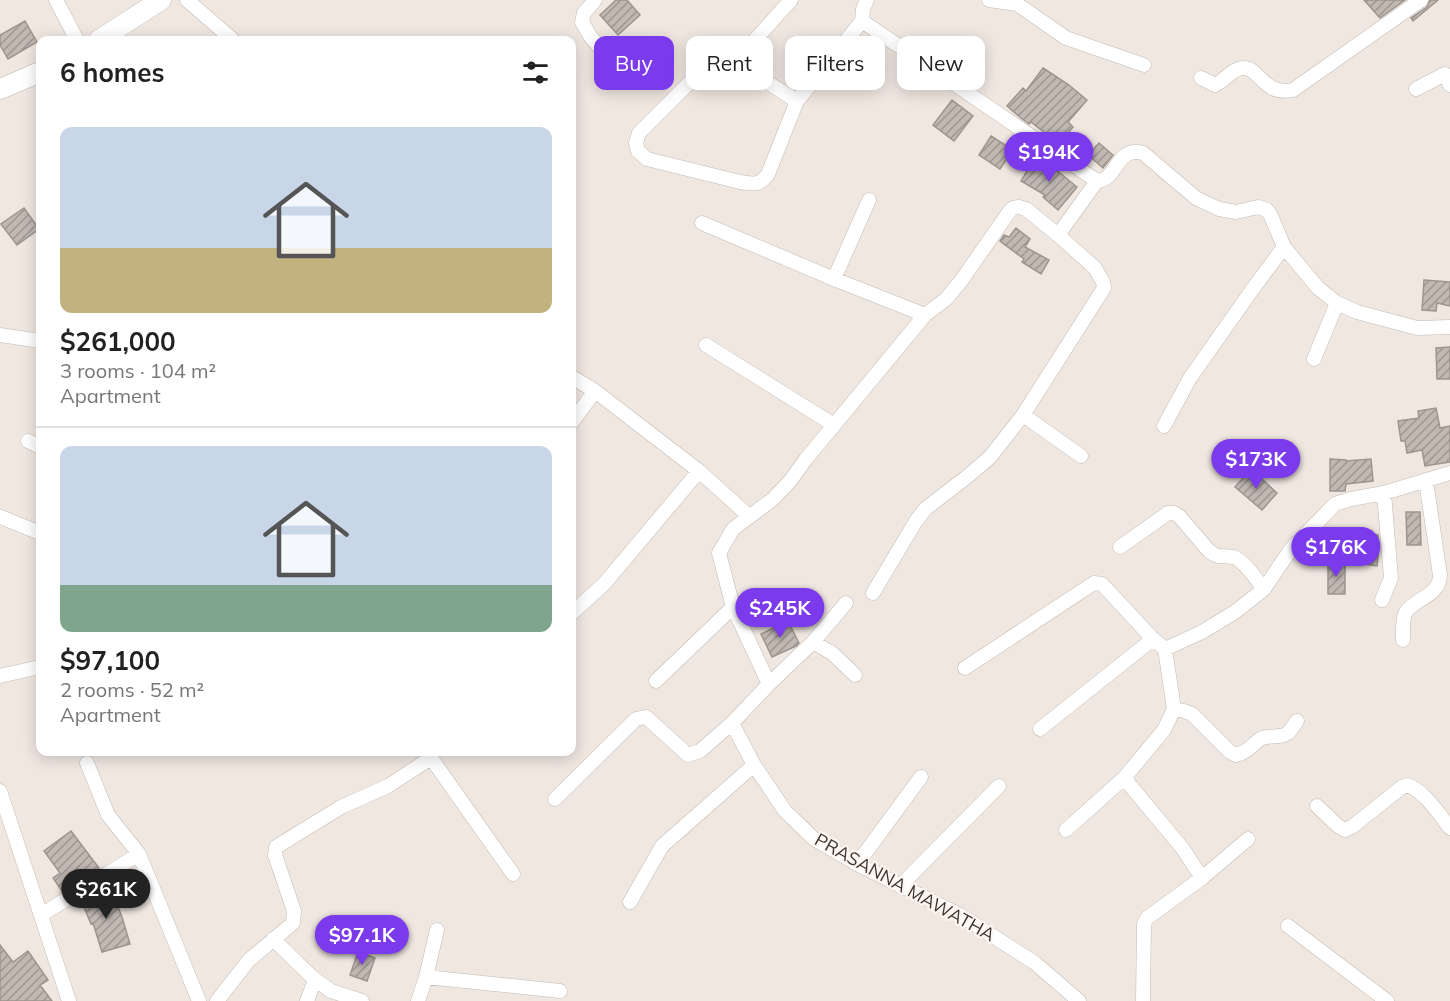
<!DOCTYPE html>
<html lang="en">
<head>
<meta charset="utf-8">
<style>
  :root { --surface:#fff; --page:#f6f6f6; --text:#222; --muted:#767676; --line:#e0e0e0; --accent:#7c3aed }
  body { margin:0; font-family:Mulish,sans-serif; background:var(--page); color:var(--text); height:100vh; display:flex; flex-direction:column; font-size:22px; white-space:nowrap }
  * { box-sizing:border-box; margin:0 }
  p { font-size:20px; color:var(--muted) }
  .icon { flex:none; width:33px; height:33px; fill:none; stroke:currentColor; stroke-width:2; stroke-linecap:round; stroke-linejoin:round }
  .map { position:relative; flex:1; overflow:hidden }
  .panel { position:absolute; left:36px; top:36px; width:540px; height:720px; display:flex; flex-direction:column; background:var(--surface); border-radius:12px; box-shadow:0 3px 15px #0003 }
  .panel>* { flex:none }
  .guide { position:absolute; left:594px; top:36px; width:570px; height:54px; display:flex; gap:12px }
  .price { position:absolute; translate:-50% -51px; padding:0 14px; border-radius:21px; background:var(--accent); color:#fff; font-size:20px; line-height:39px; filter:drop-shadow(0 2px 3px #0008) }
  .price::after { content:''; position:absolute; left:50%; top:36px; width:18px; height:14px; margin-left:-9px; background:inherit; clip-path:polygon(0 0,100% 0,50% 100%) }
  .price.selected { background:#222; color:#fff }
  ul { padding:0; list-style:none }
  li { display:grid; align-content:center; gap:12px; height:318px; padding:0 24px }
  li+li { border-top:2px solid var(--line) }
  li span { display:grid; place-items:center; height:186px; border-radius:12px; color:#555 }
  li>.icon { margin-inline-start:auto }
  span .icon { width:108px; height:108px; fill:#fffc; stroke-width:1 }
  li b { font-size:26px }
  h2 { display:flex; justify-content:space-between; align-items:center; height:72px; padding:0 24px; font-size:26px }
  .chip { padding:0 21px; border-radius:12px; background:var(--surface); box-shadow:0 3px 15px #0003; font-size:21px; line-height:54px }
  .chip.selected { background:var(--accent); color:#fff }
  .map>svg:first-child { display:block }
</style>
</head>
<body>
<div class="map">
<svg width="1450" height="1001" viewBox="0 0 1450 1001">
  <defs>
    <pattern id="building-hatch" width="6" height="6" patternUnits="userSpaceOnUse" patternTransform="scale(1.5)"><rect width="6" height="6" fill="#c1b8b2"/><path d="M-1 1l2-2M0 6l6-6M5 7l2-2" fill="none" stroke="#9e9692"/></pattern>
  </defs>
  <rect width="100%" height="100%" fill="#f0e7e1"/>
  <path fill="url(#building-hatch)" stroke="#9d958f" stroke-width="1.5" d="M616,0H627L640,15L618,35L600,15Z
    M1364,0H1405L1380,18Z
    M1430,0H1438L1413,21L1411,18L1427,7Z
    M25,21L37,42L8,59L0,45V35Z
    M967,58L977,65L970,77L959,69Z
    M1043,68L1069,85L1087,100L1068,122L1073,127L1059,144L1031,122L1029,124L1021,118L1007,106L1023,88L1026,91Z
    M952,100L973,116L954,141L933,125Z
    M991,136L1013,150L1000,169L979,155Z
    M1099,143L1113,155L1103,168L1088,155Z
    M1036,156L1049,164L1077,187L1058,210L1043,197L1045,195L1021,181Z
    M24,208L39,229L17,245L1,224Z
    M1016,228L1030,239L1025,247L1049,260L1041,274L1022,262L1024,259L1000,241L1004,235L1009,237Z
    M1424,280L1450,282V306L1437,303L1436,311L1422,310Z
    M1450,347V379H1437L1436,348Z
    M1436,408L1440,428L1450,426V462L1425,466L1422,450L1407,453L1405,441H1401L1398,421L1419,418L1418,411Z
    M1330,459L1346,460V461L1371,459L1373,481L1346,484L1345,491H1330Z
    M1251,469L1277,493L1262,510L1235,487Z
    M1406,512H1420L1421,545H1407Z
    M1361,533L1378,535L1379,547L1377,566L1358,563Z
    M1328,562H1345V594H1328Z
    M788,621L799,643L796,646L772,657L761,634Z
    M71,831L99,868L62,891L53,878L60,873L44,851Z
    M110,887L122,917L130,944L102,952L93,923L91,924L81,900L91,894Z
    M0,945L13,962L28,951L48,980L40,985L52,1001H0Z
    M358,952L375,958L367,981L350,975Z"/>
  <g fill="none" stroke-linecap="round" stroke-linejoin="round">
    <g stroke="#c2bab4" stroke-width="15">
      <path id="street" d="M56,0L77,40
        M187,0L233,40
        M595,0L584,13L582,22L590,36L602,50
        M867,0L863,9L862,21L1097,181C1118,180 1115,146 1143,153L1196,198L1219,209L1236,212L1258,207L1267,210L1271,216L1284,247L1252,290L1190,378L1164,426
        M989,0L1017,4L1066,38L1144,65
        M735,62L791,0
        M1201,78L1215,85C1225,81 1233,67 1244,68C1260,68 1263,96 1293,90L1421,0
        M1416,89L1445,74L1450,85
        M797,101L735,62L725,60L717,61L698,74L639,133L636,143L638,151L647,159L740,182C754,184 759,186 768,174L797,101L862,21
        M702,223L834,279L925,315
        M1058,235L1097,181
        M1284,247L1318,288L1337,303L1357,312L1417,328L1450,327
        M834,279L869,200
        M0,335L40,341
        M706,345L834,425
        M1314,359L1337,303
        M572,377L595,391L699,471L749,516
        M1023,415L1081,456
        M572,422L595,391
        M28,441L40,447
        M1,517L40,533
        M1120,547L1168,513H1174L1179,516L1209,551C1219,559 1222,555 1233,557C1243,559 1257,580 1264,589
        M1382,600L1391,578L1384,493
        M572,613L604,584L699,471
        M1403,640C1403,632 1402,619 1406,612C1415,598 1440,596 1440,575L1426,481
        M813,642L846,603
        M965,668L1094,583L1102,584L1153,639L1165,649L1202,632L1235,612L1264,589L1291,549L1335,504L1351,499L1384,493L1450,473
        M0,676L40,667
        M656,681L733,607
        M769,684L733,607L719,553L733,529L773,499L790,481L806,459L925,315L946,299L961,281L1009,212L1013,208L1019,207L1026,209L1058,235L1095,268L1103,282L1104,288L1023,415L990,457L968,476L925,509L916,521L873,593
        M1174,709L1184,711L1192,714L1230,752L1236,755C1248,752 1251,746 1260,739C1269,734 1280,739 1288,733C1291,730 1294,725 1297,721
        M732,723L754,765L785,811L814,839L857,864L960,915L1035,963L1079,1001
        M1040,729L1153,639
        M431,758L513,874
        M87,763L108,815L139,854L199,1001
        M1124,778L1183,849L1202,878
        M0,791L69,1001
        M555,799L636,719L646,717L688,755L700,751L732,723L769,684L813,642L832,653L855,675
        M1317,806L1338,826L1345,830L1353,826L1402,787L1408,785C1426,793 1438,813 1450,828
        M1066,830L1124,778L1164,730L1174,709L1165,649
        M857,864L921,777
        M900,886L999,786
        M630,902L662,846L754,765
        M41,915L139,854
        M1288,926L1387,1001
        M273,939L312,977L331,991L362,1001
        M426,977L560,991
        M217,1001L249,960L293,923L294,911L275,855L276,847L341,807L388,786L431,758L429,752
        M307,1001L315,980
        M418,1001L426,977L437,930
        M1143,1001L1144,924L1147,918L1202,878L1248,839"/>
    </g>
    <g stroke="#c2bab4" stroke-width="21">
      <path id="secondary" d="M99,40L161,0
        M0,89L40,72"/>
    </g>
    <use href="#street" stroke="#fff" stroke-width="14"/>
    <use href="#secondary" stroke="#fff" stroke-width="20"/>
  </g>
  <g text-anchor="middle" dominant-baseline="central" stroke-width="4.5" stroke-linejoin="round" paint-order="stroke">
    <g font-size="18" fill="#3a3634" stroke="#fef5ee">
      <text transform="translate(905 887) rotate(29)">PRASANNA MAWATHA</text>
    </g>
  </g>
</svg>
<b class="price" style="left:1049px;top:183px">$194K</b>
<b class="price" style="left:1256px;top:490px">$173K</b>
<b class="price" style="left:1336px;top:578px">$176K</b>
<b class="price" style="left:780px;top:639px">$245K</b>
<b class="price selected" style="left:106px;top:920px">$261K</b>
<b class="price" style="left:362px;top:966px">$97.1K</b>
<div class="guide">
<a class="chip selected">Buy</a>
<a class="chip">Rent</a>
<a class="chip">Filters</a>
<a class="chip">New</a>
</div>
<section class="panel">
<h2>6 homes<svg class="icon" aria-label="filters" viewBox="0 0 24 24"><path d="M4 7h16M4 17h16"/><circle cx="9" cy="7" r="2"/><circle cx="15" cy="17" r="2"/></svg></h2>
<ul>
<li><span style="background:linear-gradient(#c9d6e8 65%,#c2b280 0)"><svg class="icon" aria-label="home" viewBox="0 0 24 24"><path d="M3 11l9-7 9 7M6 9v11h12V9"/></svg></span><div><b>$261,000</b><p>3 rooms · 104 m²</p><p>Apartment</p></div></li>
<li><span style="background:linear-gradient(#c9d6e8 75%,#7fa58c 0)"><svg class="icon" aria-label="home" viewBox="0 0 24 24"><path d="M3 11l9-7 9 7M6 9v11h12V9"/></svg></span><div><b>$97,100</b><p>2 rooms · 52 m²</p><p>Apartment</p></div></li>
</ul>
</section>
</div>
</body>
</html>
